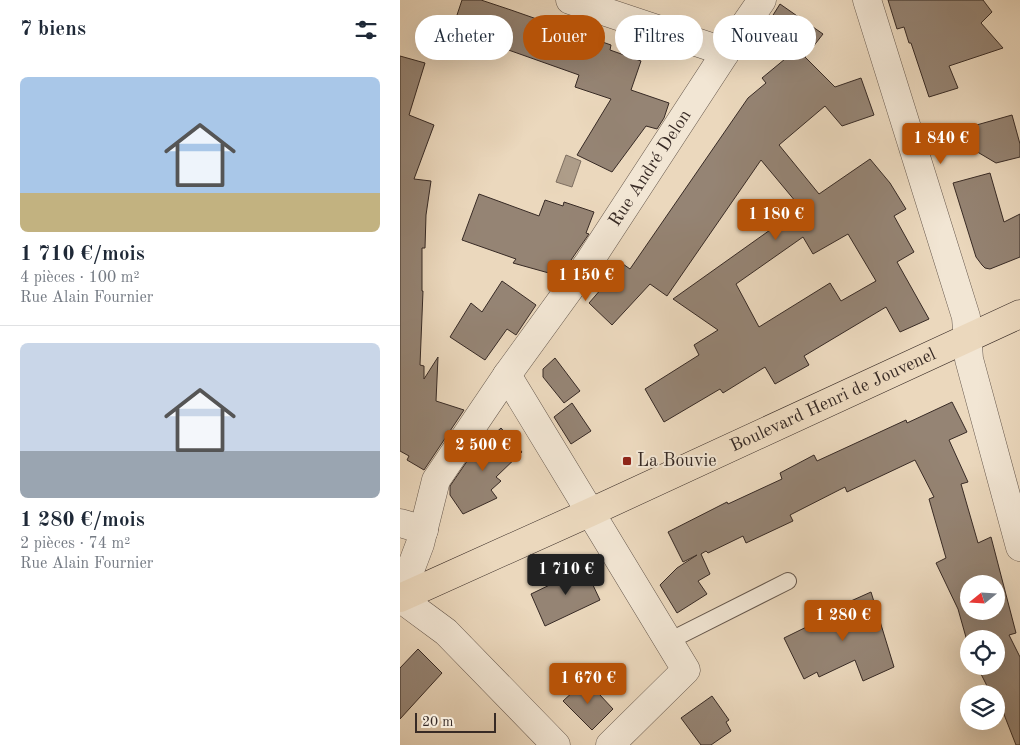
<!DOCTYPE html>
<html lang="fr">
<head>
<meta charset="utf-8">
<style>
  :root { --surface:#fff; --page:#f6f6f7; --text:#1f2937; --muted:#747a83; --line:#e0e1e3; --accent:#b45309 }
  body { margin:0; font-family:"Old Standard TT",serif; background:var(--page); color:var(--text); height:100vh; display:flex; flex-direction:column; font-size:19px; white-space:nowrap }
  * { box-sizing:border-box; margin:0 }
  p { font-size:16px; color:var(--muted) }
  .icon { flex:none; width:28px; height:28px; fill:none; stroke:currentColor; stroke-width:2; stroke-linecap:round; stroke-linejoin:round }
  .map { position:relative; flex:1; overflow:hidden }
  .side { display:flex; flex-direction:column; background:var(--surface); width:400px }
  .side>* { flex:none }
  .banner { position:absolute; left:15px; top:15px; width:475px; height:45px; display:flex; gap:10px }
  .needle { width:32px; rotate:252deg }
  .fabs { position:absolute; left:560px; top:575px; display:grid; gap:10px }
  .fabs a { display:grid; place-items:center; width:45px; height:45px; border-radius:50%; background:var(--surface); box-shadow:0 5px 20px #0002; font-size:25px }
  .scale { position:absolute; left:15px; bottom:12px; width:81px; box-sizing:border-box; padding-left:5px; border:2px solid #372a25; border-top:0; font-size:14px; line-height:18px; white-space:nowrap; color:#372a25; -webkit-text-stroke:4px #f2e6d4; paint-order:stroke }
  .price { position:absolute; translate:-50% -42px; padding:0 11px; border-radius:5px; background:var(--accent); color:#fff; font-size:16px; line-height:32px; filter:drop-shadow(0 1px 2px #0008) }
  .price::after { content:''; position:absolute; left:50%; top:30px; width:15px; height:11px; margin-left:-8px; background:inherit; clip-path:polygon(0 0,100% 0,50% 100%) }
  .price.current { background:#222; color:#fff }
  ul { padding:0; list-style:none }
  li { display:grid; align-content:center; gap:10px; height:265px; padding:0 20px }
  li+li { border-top:1px solid var(--line) }
  li span { display:grid; place-items:center; height:155px; border-radius:8px; color:#555 }
  li>.icon { margin-inline-start:auto }
  span .icon { width:90px; height:90px; fill:#fffc; stroke-width:1 }
  li b { font-size:21px }
  h2 { display:flex; justify-content:space-between; align-items:center; height:60px; padding:0 20px; font-size:21px }
  .chip { padding:0 18px; border-radius:22px; background:var(--surface); box-shadow:0 5px 20px #0002; font-size:18px; line-height:45px }
  .chip.current { background:var(--accent); color:#fff }
  main { display:flex; flex:1; min-height:0 }
  .map>svg:first-child { display:block }
</style>
</head>
<body>
<main>
<section class="side">
<h2>7 biens<svg class="icon" aria-label="filters" viewBox="0 0 24 24"><path d="M4 7h16M4 17h16"/><circle cx="9" cy="7" r="2"/><circle cx="15" cy="17" r="2"/></svg></h2>
<ul>
<li><span style="background:linear-gradient(#a9c7e8 75%,#c2b280 0)"><svg class="icon" aria-label="home" viewBox="0 0 24 24"><path d="M3 11l9-7 9 7M6 9v11h12V9"/></svg></span><div><b>1 710 €/mois</b><p>4 pièces · 100 m²</p><p>Rue Alain Fournier</p></div></li>
<li><span style="background:linear-gradient(#c9d6e8 70%,#9aa5b1 0)"><svg class="icon" aria-label="home" viewBox="0 0 24 24"><path d="M3 11l9-7 9 7M6 9v11h12V9"/></svg></span><div><b>1 280 €/mois</b><p>2 pièces · 74 m²</p><p>Rue Alain Fournier</p></div></li>
</ul>
</section>
<div class="map">
<svg width="620" height="745" viewBox="0 0 620 745">
  <rect width="100%" height="100%" fill="#ebd8bd"/>
  <filter id="stains"><feTurbulence type="fractalNoise" baseFrequency=".004" numOctaves="4"/><feColorMatrix values="0 0 0 0 .2 0 0 0 0 .09 0 0 0 0 .02 0 0 0 .5 -.17"/></filter>
  <radialGradient id="worn" r=".72"><stop offset=".6" stop-color="#630" stop-opacity="0"/><stop offset="1" stop-color="#630" stop-opacity=".3"/></radialGradient>
  <path fill="#ae9d89" stroke="#7e6f61" d="M166,155L181,161L172,187L156,182Z"/>
  <path fill="#958474" stroke="#372a25" fill-rule="evenodd" d="M62,0H81L111,10L211,45L210,50L241,61L231,90L269,103L264,118L257,129L246,126L212,172L177,155L211,99L175,87L179,75L52,30Z
    M488,0H583L592,12L581,23L603,48L549,66L558,88L529,97L511,43H509L504,27L497,29Z
    M380,4L423,34L405,57L435,87L461,78L474,115L442,126L425,106L379,145L419,194L470,159L490,183L506,209L494,216L514,252L497,262L529,319L500,332L486,307L404,356L409,365L375,384L365,367L323,393L320,389L264,422L245,389L299,355L294,345L318,330L273,299L401,208L361,160L267,296L250,284L212,325L189,303L223,264L230,269L348,98L366,83L362,78L385,59L363,31ZM448,234L476,281L441,301L430,283L359,327L336,284L403,237L413,254Z
    M0,56L25,63L9,115L34,125L14,179L31,181L26,215L25,248H22V291H23L20,365L24,366V379L38,357L36,401L64,410L24,470L7,460L9,456L0,451Z
    M612,115L620,144V157L596,163L569,147L573,126Z
    M590,173L604,222L620,214V257L590,269L585,268L582,265L576,257L553,183Z
    M79,194L139,216L145,200L163,206L164,202L194,212L186,233L189,234L160,276L157,273L156,275L113,263L116,259L62,240Z
    M102,281L136,305L116,335L107,329L85,360L50,337L71,303L82,312Z
    M155,358L180,391L164,403L143,377V369Z
    M552,402L567,432L549,440L568,482L561,484L578,543L591,537L616,633L609,635L620,657V745H616L596,694L593,689L589,690L577,666H596V639H569V648L558,609L536,563L546,558L529,499L534,497L515,460L447,492L445,487L390,515L393,521L346,543L343,536L308,553L306,551L301,554L310,574L298,581L307,594L277,613L260,585L277,568L297,555L283,562L268,532L327,502L328,504L382,479L380,473L414,455L417,461L506,420L507,423ZM569,584H596V611H569Z
    M172,403L191,431L171,444L154,417Z
    M101,428L122,452L96,477L101,481L91,490L97,498L63,514L50,495V486L72,454Z
    M183,564L200,600L145,626L131,594L160,580L158,575Z
    M471,592L494,667L463,681L455,660L419,677L417,672L404,679L384,638L435,613L433,609Z
    M18,649L42,673L0,719V668Z
    M186,680L213,709L192,730L163,701Z
    M312,696L329,720L326,722L331,731L311,745H301L281,718Z"/>
  <g fill="none" stroke-linecap="round" stroke-linejoin="round">
    <g stroke="#64564b" stroke-width="18">
      <path id="lane" d="M269,641L388,581"/>
    </g>
    <g stroke="#64564b" stroke-width="29">
      <g id="street">
        <path d="M170,0L326,52"/>
        <path d="M467,0L566,317L569,359L620,547"/>
        <path d="M107,375L286,670L210,745"/>
        <path d="M0,523L24,530"/>
        <path id="s1" d="M0,597L20,544L36,480L107,375L189,262L326,52L362,0"/>
        <path d="M0,598L46,632L156,745"/>
      </g>
    </g>
    <g stroke="#372a25" stroke-width="29">
      <g id="primary">
        <path id="s2" d="M0,598L191,512L620,314"/>
      </g>
    </g>
    <use href="#lane" stroke="#f2e6d4" stroke-width="16"/>
    <use href="#street" stroke="#f2e6d4" stroke-width="28"/>
    <use href="#primary" stroke="#ebd8bd" stroke-width="28"/>
  </g>
  <rect fill="#8f2418" stroke="#f2e6d4" stroke-width="2" x="222" y="456" width="10" height="10" rx="2.5"/>
  <g text-anchor="middle" dominant-baseline="central" stroke-width="4" stroke-linejoin="round" paint-order="stroke">
    <g font-size="18" fill="#372a25" stroke="#f2e6d4">
      <text stroke="none"><textPath href="#s1" startOffset="501">Rue André Delon</textPath></text>
      <text stroke="none"><textPath href="#s2" startOffset="476">Boulevard Henri de Jouvenel</textPath></text>
    </g>
    <g font-size="18" fill="#372a25" stroke="#f2e6d4" text-anchor="start">
      <text x="237" y="461">La Bouvie</text>
    </g>
  </g>
  <rect width="100%" height="100%" filter="url(#stains)"/>
  <rect width="100%" height="100%" fill="url(#worn)"/>
</svg>
<div class="fabs">
<a><svg class="needle" viewBox="-14 -14 28 28"><path d="M0-13l5 13h-10z" fill="#e53935"/><path d="M0 13l5-13h-10z" fill="#747a83"/></svg></a>
<a><svg class="icon" aria-label="locate" viewBox="0 0 24 24"><circle cx="12" cy="12" r="6"/><path d="M12 2v4M12 18v4M2 12h4M18 12h4"/></svg></a>
<a><svg class="icon" aria-label="layers" viewBox="0 0 24 24"><path d="M12 4l9 5-9 5-9-5zM3 14l9 5 9-5"/></svg></a>
</div>
<div class="scale">20 m</div>
<b class="price" style="left:541px;top:165px">1 840 €</b>
<b class="price" style="left:376px;top:241px">1 180 €</b>
<b class="price" style="left:186px;top:302px">1 150 €</b>
<b class="price" style="left:83px;top:472px">2 500 €</b>
<b class="price current" style="left:166px;top:596px">1 710 €</b>
<b class="price" style="left:443px;top:642px">1 280 €</b>
<b class="price" style="left:188px;top:705px">1 670 €</b>
<div class="banner">
<a class="chip">Acheter</a>
<a class="chip current">Louer</a>
<a class="chip">Filtres</a>
<a class="chip">Nouveau</a>
</div>
</div>
</main>
</body>
</html>
